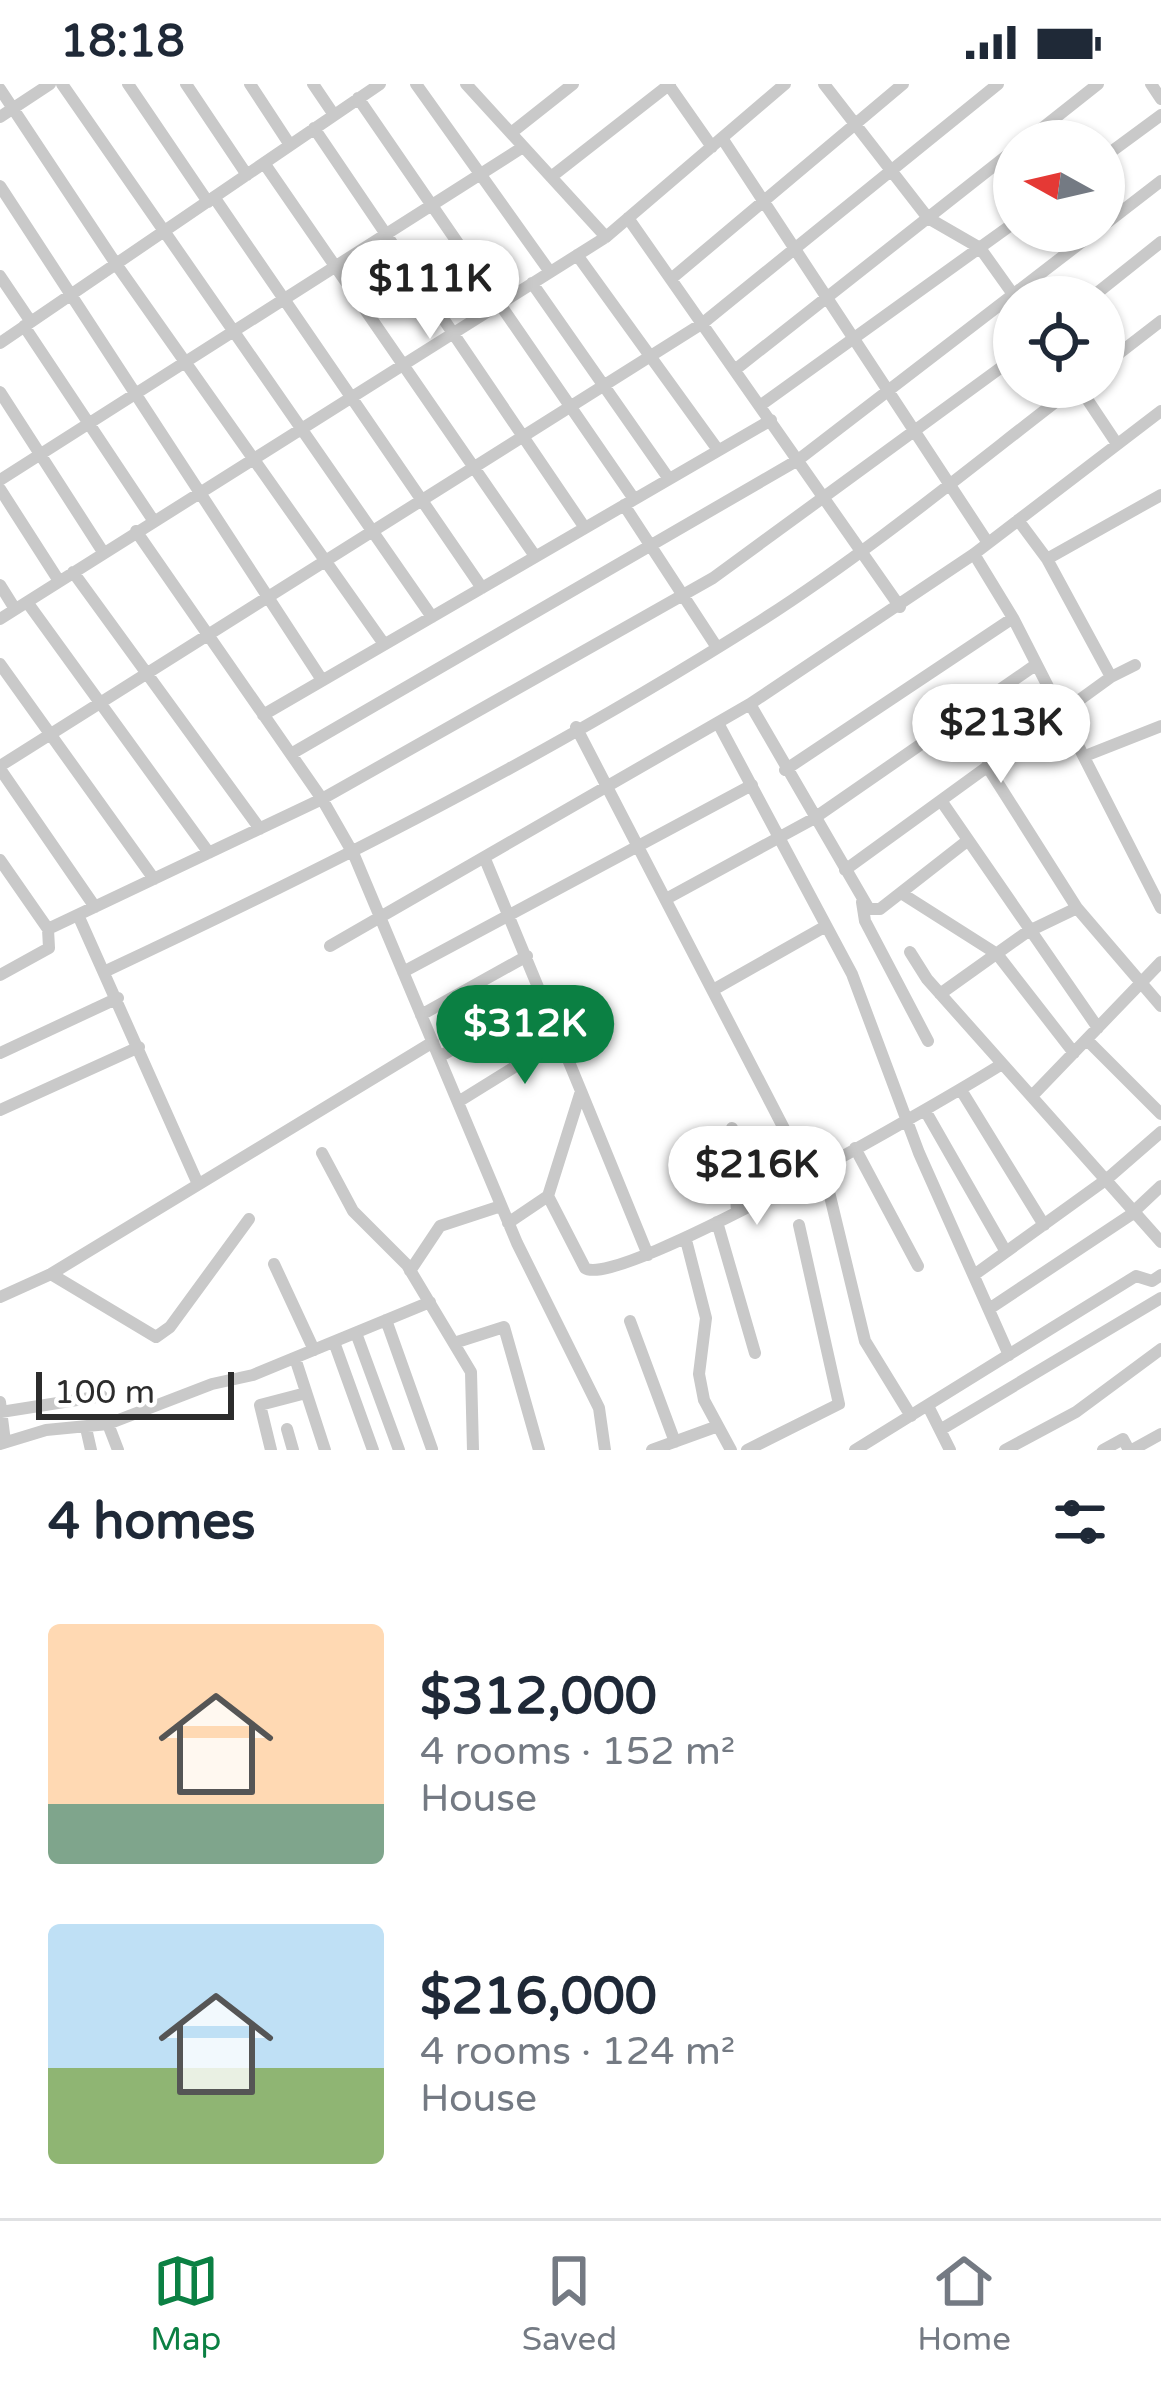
<!DOCTYPE html>
<html lang="en">
<head>
<meta charset="utf-8">
<style>
  :root { --surface:#fff; --page:#f2f2f3; --text:#1f2937; --muted:#747a83; --line:#e0e1e3; --accent:#0b8043 }
  body { margin:0; font-family:"Varela Round",sans-serif; background:var(--page); color:var(--text); height:100vh; display:flex; flex-direction:column; font-size:45px; white-space:nowrap }
  * { box-sizing:border-box; margin:0 }
  p { font-size:39px; color:var(--muted) }
  .icon { flex:none; width:66px; height:66px; fill:none; stroke:currentColor; stroke-width:2; stroke-linecap:round; stroke-linejoin:round }
  .map { position:relative; height:1366px; overflow:hidden }
  .side { display:flex; flex-direction:column; background:var(--surface); flex:1 }
  .side>* { flex:none }
  .needle { width:78px; rotate:278deg }
  .buttons { position:absolute; left:993px; top:36px; display:grid; gap:24px }
  .buttons a { display:grid; place-items:center; width:132px; height:132px; border-radius:50%; background:var(--surface); box-shadow:0 3px 9px #0004; font-size:60px }
  .scale { position:absolute; left:36px; bottom:30px; width:198px; box-sizing:border-box; padding-left:12px; border:6px solid #2c2c2c; border-top:0; font-size:33px; line-height:42px; white-space:nowrap; color:#2c2c2c; -webkit-text-stroke:9px #fff; paint-order:stroke }
  .price { position:absolute; translate:-50% -102px; padding:0 27px; border-radius:42px; background:#fff; color:#222; font-size:39px; line-height:78px; filter:drop-shadow(0 3px 6px #0008) }
  .price::after { content:''; position:absolute; left:50%; top:72px; width:36px; height:27px; margin-left:-18px; background:inherit; clip-path:polygon(0 0,100% 0,50% 100%) }
  .price.active { background:var(--accent); color:#fff }
  ul { padding:0; list-style:none }
  li { display:flex; align-items:center; gap:36px; height:300px; padding:0 48px }
  li span { display:grid; place-items:center; flex:none; width:336px; height:240px; border-radius:12px; color:#555 }
  li>.icon { margin-inline-start:auto }
  span .icon { width:144px; height:144px; fill:#fffc; stroke-width:1 }
  li b { font-size:51px }
  h2 { display:flex; justify-content:space-between; align-items:center; height:144px; padding:0 48px; font-size:51px }
  .status { display:flex; justify-content:space-between; align-items:center; height:84px; padding:0 60px; background:var(--surface); direction:ltr }
  .status svg { height:33px; fill:currentColor }
  .dock { display:flex; justify-content:space-around; align-items:center; height:168px; border-top:3px solid var(--line); background:var(--surface); font-size:33px; color:var(--muted) }
  .dock a { display:grid; justify-items:center; gap:6px }
  .dock .active { color:var(--accent) }
  .map>svg:first-child { display:block }
</style>
</head>
<body>
<div class="status"><b>18:18</b><svg viewBox="0 0 49 12"><path d="M0 12V9h3v3zM5 12V6h3v6zM10 12V3h3v9zM15 12V0h3v12zM26 1h20v11H26zM47 4h2v5h-2z"/></svg></div>
<div class="map">
<svg width="1161" height="1366" viewBox="0 0 1161 1366">
  <rect width="100%" height="100%" fill="#fff"/>
  <g fill="none" stroke-linecap="round" stroke-linejoin="round">
    <path stroke="#c9c9c9" stroke-width="12" d="M62,0L432,533
      M128,0L208,118
      M186,0L247,91
      M250,0L290,61
      M313,0L334,31
      M416,0L550,188
      M466,0L606,153
      M668,0L712,63
      M824,0L928,134L980,164L1015,213
      M1151,0L1161,15
      M0,5L116,180L384,560
      M358,14L634,415
      M0,33L50,0
      M314,44L585,444
      M511,49L573,0
      M722,54L988,459
      M1026,57L1098,0
      M1104,73L1161,31
      M264,79L535,472
      M551,93L670,0
      M0,102L322,596
      M214,113L482,504
      M628,134L900,523
      M1104,141L1161,97
      M577,171L718,366
      M0,192L31,238
      M671,195L903,0
      M532,199L669,395
      M1092,213L1161,158
      M24,242L153,436
      M0,259L380,0
      M1104,281L1161,237
      M736,285L1014,66
      M1079,303L1117,360
      M0,308L103,468
      M761,321L1014,139
      M0,396L523,63
      M0,405L59,497
      M624,421L716,562
      M1018,436L1047,475L1111,593
      M136,447L322,715L354,771L517,1159L599,1324L605,1366
      M974,470L1013,534L1161,824
      M1047,475L1161,411
      M73,488L260,745
      M0,501L15,525
      M27,518L209,769
      M0,535L606,153L785,0
      M0,580L154,795
      M750,620L869,825H880L967,757
      M263,631L771,336
      M718,639L852,890L919,1069L1009,1271
      M576,643L807,1089
      M291,670L798,376L1096,147
      M1085,672L1161,642
      M0,682L703,239L998,0
      M987,682L1077,824L1161,922
      M0,685L95,823
      M785,686L1013,534
      M942,718L1098,944
      M485,775L581,1007L548,1112L508,1139
      M0,776L48,845L322,715L713,494L1014,274
      M845,786L1111,593L1135,581
      M901,809L997,870L1074,969
      M666,815L813,735L1034,582
      M862,818L865,837L928,957
      M78,831L198,1100
      M330,862L750,620L974,470L1161,327
      M910,868L927,895L1161,1158
      M106,887C330,782 553,669 762,536C871,466 972,382 1075,303
      M403,888L752,701
      M0,891L49,864L48,845
      M713,906L826,842
      M940,910L1027,848L1077,824
      M421,931L527,872
      M1087,956L1161,1030
      M0,969L118,914
      M439,973L524,924
      M961,1006L1044,1141
      M581,1007L648,1171
      M1032,1012L1161,878
      M458,1018L561,954
      M0,1026L139,963
      M926,1028L1006,1168
      M732,1044L737,1128
      M855,1064L918,1182
      M322,1069L353,1127L407,1181L471,1288L473,1366
      M822,1079L865,1257L911,1332
      M548,1112L585,1184C618,1207 953,1011 1002,980
      M717,1138L755,1269
      M686,1156L706,1234L699,1290L704,1316L731,1366
      M274,1180L314,1266
      M410,1187L440,1142L501,1122
      M51,1190L156,1253L170,1243L249,1135
      M974,1191L1107,1095L1161,1048
      M0,1213L51,1190L433,958
      M989,1225L1129,1132L1161,1102
      M386,1236L432,1365
      M630,1237L675,1358
      M356,1249L399,1366
      M334,1258L373,1366
      M454,1259L504,1243L539,1366
      M295,1274L325,1366
      M0,1318L5,1358
      M928,1322L950,1366
      M1,1328L102,1312
      M108,1340L118,1366
      M86,1344L91,1366
      M287,1345L293,1366
      M940,1346L1161,1214
      M0,1360L46,1346L108,1340L212,1300L253,1291L430,1218
      M271,1366L260,1321L306,1309
      M652,1366L718,1342
      M747,1366L839,1320L799,1141
      M855,1366L1136,1192L1152,1197L1161,1191
      M1005,1366L1076,1328L1161,1265
      M1103,1366L1123,1355L1129,1366
      M1132,1366L1161,1350"/>
  </g>
</svg>
<div class="buttons">
<a><svg class="needle" viewBox="-14 -14 28 28"><path d="M0-13l5 13h-10z" fill="#e53935"/><path d="M0 13l5-13h-10z" fill="#747a83"/></svg></a>
<a><svg class="icon" aria-label="locate" viewBox="0 0 24 24"><circle cx="12" cy="12" r="6"/><path d="M12 2v4M12 18v4M2 12h4M18 12h4"/></svg></a>
</div>
<div class="scale">100 m</div>
<b class="price" style="left:430px;top:258px">$111K</b>
<b class="price" style="left:1001px;top:702px">$213K</b>
<b class="price active" style="left:525px;top:1003px">$312K</b>
<b class="price" style="left:757px;top:1144px">$216K</b>
</div>
<section class="side">
<h2>4 homes<svg class="icon" aria-label="filters" viewBox="0 0 24 24"><path d="M4 7h16M4 17h16"/><circle cx="9" cy="7" r="2"/><circle cx="15" cy="17" r="2"/></svg></h2>
<ul>
<li><span style="background:linear-gradient(#ffd9b3 75%,#7fa58c 0)"><svg class="icon" aria-label="home" viewBox="0 0 24 24"><path d="M3 11l9-7 9 7M6 9v11h12V9"/></svg></span><div><b>$312,000</b><p>4 rooms · 152 m²</p><p>House</p></div></li>
<li><span style="background:linear-gradient(#bfe0f5 60%,#8fb573 0)"><svg class="icon" aria-label="home" viewBox="0 0 24 24"><path d="M3 11l9-7 9 7M6 9v11h12V9"/></svg></span><div><b>$216,000</b><p>4 rooms · 124 m²</p><p>House</p></div></li>
</ul>
</section>
<nav class="dock">
<a class="active"><svg class="icon" aria-label="map" viewBox="0 0 24 24"><path d="M3 6l6-2 6 2 6-2v14l-6 2-6-2-6 2zM9 4v14M15 6v14"/></svg>Map</a>
<a><svg class="icon" aria-label="saved" viewBox="0 0 24 24"><path d="M7 4h10v16l-5-4-5 4z"/></svg>Saved</a>
<a><svg class="icon" aria-label="home" viewBox="0 0 24 24"><path d="M3 11l9-7 9 7M6 9v11h12V9"/></svg>Home</a>
</nav>
</body>
</html>
